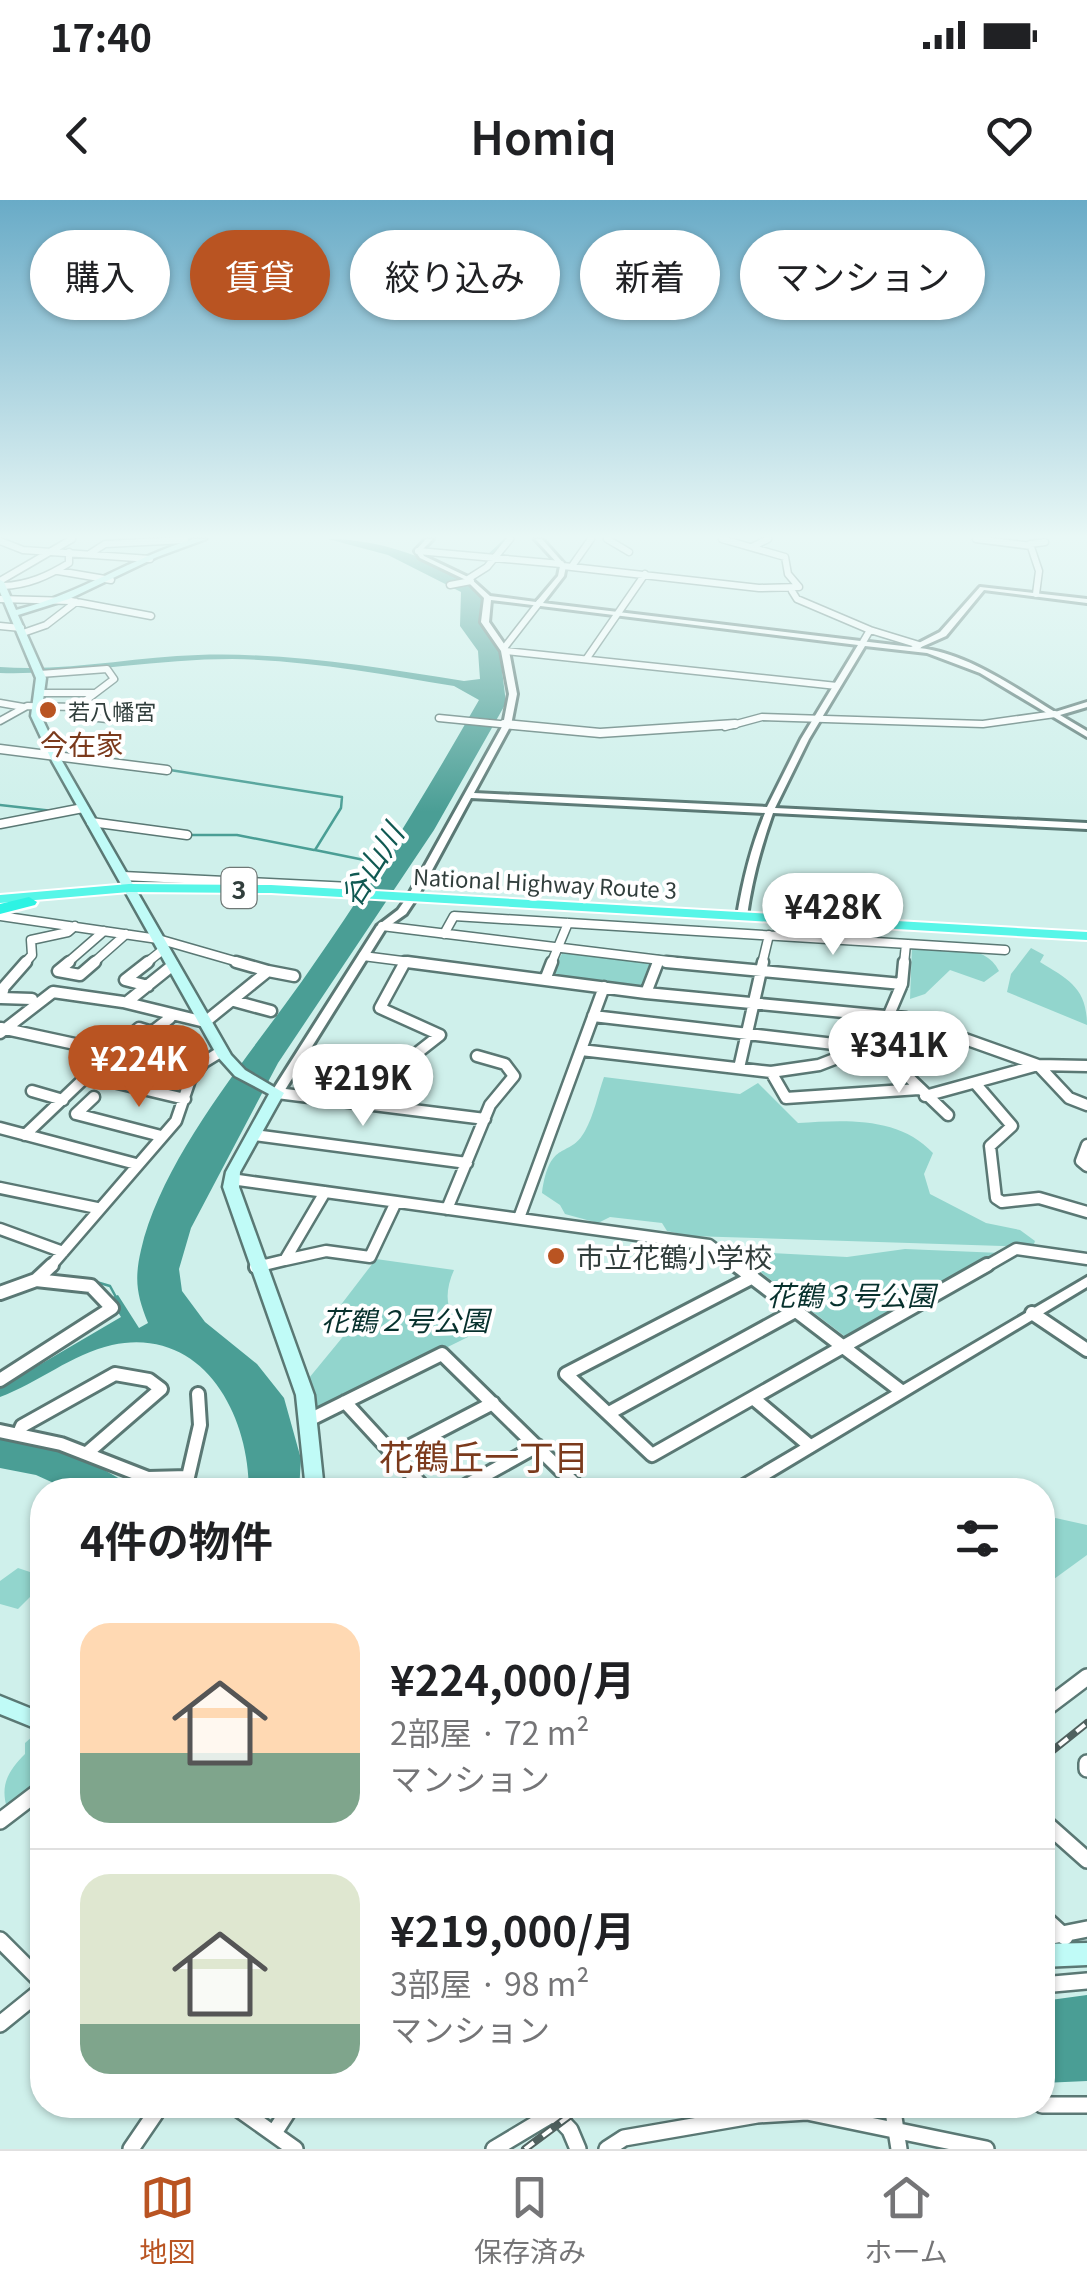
<!DOCTYPE html>
<html lang="ja">
<head>
<meta charset="utf-8">
<style>
  :root { --surface:#fff; --page:#f2f2f2; --text:#202124; --muted:#757577; --line:#e0e0e0; --accent:#b95422 }
  body { margin:0; font-family:Georgia,"Noto Sans JP",serif; background:var(--page); color:var(--text); height:100vh; display:flex; flex-direction:column; font-size:38px; white-space:nowrap }
  * { box-sizing:border-box; margin:0 }
  p { font-size:32px; color:var(--muted) }
  .icon { flex:none; width:55px; height:55px; fill:none; stroke:currentColor; stroke-width:2; stroke-linecap:round; stroke-linejoin:round }
  .map { position:relative; flex:1; overflow:hidden }
  .panel { position:absolute; left:30px; top:1278px; width:1025px; height:640px; display:flex; flex-direction:column; background:var(--surface); border-radius:40px; box-shadow:0 2px 8px #0004 }
  .panel>* { flex:none }
  .top-card { position:absolute; left:30px; top:30px; width:1028px; height:90px; display:flex; gap:20px }
  .price { position:absolute; translate:-50% -85px; padding:0 22px; border-radius:35px; background:#fff; color:#222; font-size:32px; line-height:65px; filter:drop-shadow(0 2px 5px #0008) }
  .price::after { content:''; position:absolute; left:50%; top:60px; width:30px; height:22px; margin-left:-15px; background:inherit; clip-path:polygon(0 0,100% 0,50% 100%) }
  .price.active { background:var(--accent); color:#fff }
  ul { padding:0; list-style:none }
  li { display:flex; align-items:center; gap:30px; height:250px; padding:0 50px }
  li+li { border-top:2px solid var(--line) }
  li span { display:grid; place-items:center; flex:none; width:280px; height:200px; border-radius:30px; color:#555 }
  li>.icon { margin-inline-start:auto }
  span .icon { width:120px; height:120px; fill:#fffc; stroke-width:1 }
  li b { font-size:42px }
  h2 { display:flex; justify-content:space-between; align-items:center; height:120px; padding:0 50px; font-size:42px }
  .tag { padding:0 35px; border-radius:45px; background:var(--surface); box-shadow:0 2px 8px #0004; font-size:35px; line-height:90px }
  .tag.active { background:var(--accent); color:#fff }
  .status { display:flex; justify-content:space-between; align-items:center; height:70px; padding:0 50px; background:var(--surface); direction:ltr }
  .status svg { height:28px; fill:currentColor }
  header { display:flex; justify-content:space-between; align-items:center; height:130px; padding:0 50px; background:var(--surface); font-size:45px; font-weight:600 }
  .tabs { display:flex; justify-content:space-around; align-items:center; height:140px; border-top:2px solid var(--line); background:var(--surface); font-size:28px; color:var(--muted) }
  .tabs a { display:grid; justify-items:center; gap:5px }
  .tabs .active { color:var(--accent) }
  .map>svg:first-child { display:block }
</style>
</head>
<body>
<div class="status"><b>17:40</b><svg viewBox="0 0 49 12"><path d="M0 12V9h3v3zM5 12V6h3v6zM10 12V3h3v9zM15 12V0h3v12zM26 1h20v11H26zM47 4h2v5h-2z"/></svg></div>
<header><svg class="icon" aria-label="back" viewBox="0 0 24 24"><path d="M15 5l-7 7 7 7"/></svg>Homiq<svg class="icon" aria-label="heart" viewBox="0 0 24 24"><path d="M12 20l-8-8c-3-5 5-10 8-4 3-6 11-1 8 4z"/></svg></header>
<div class="map">
<svg width="1087" height="1949" viewBox="0 0 1087 1949">
  <rect width="100%" height="100%" fill="#cff0eb"/>
  <path fill="#92d5cd" d="M912,746C940,749 986,742 999,771L984,782L950,770L925,794L910,799Z
    M1031,748L1044,755L1040,762C1068,779 1087,788 1087,825L1007,792L1011,774Z
    M564,750L654,763L644,789L549,777Z
    M604,877L740,894L758,883L798,923C844,920 899,916 933,953L924,974L930,994L986,1023L1020,1030L1035,1041L1033,1047L690,1036L667,1031L662,1023L610,1017L598,1023L565,1014L560,1005L542,993C550,937 569,960 585,931C594,915 598,894 604,877Z
    M905,1049L1001,1053L847,1138L733,1051L847,1057Z
    M376,1059L454,1070C442,1097 447,1116 468,1137L318,1211L309,1178L360,1116L340,1106Z
    M1042,1315L1087,1325V1355L1043,1387Z
    M18,1368L42,1376V1385L18,1409L0,1404V1381Z
    M33,1536L41,1543L37,1585L7,1608C0,1585 8,1571 25,1554V1543Z"/>
  <path fill="#4a9e95" d="M328,339C380,339 433,358 476,387L482,400L481,422L500,454L506,503L434,630L278,863L191,1028L179,1069L182,1091L205,1122L257,1164L284,1198L301,1259L299,1290H249C249,1213 202,1126 112,1145C72,1154 38,1183 0,1197V1188L121,1117L109,1098L118,1095L139,1128L148,1123C137,1096 134,1080 141,1050C163,954 253,852 309,771C371,683 426,593 479,500L454,486C381,474 307,460 232,459C154,459 78,475 0,473V467C67,472 132,457 198,455C288,452 375,467 464,481L480,479L478,451L460,426L461,392L388,355Z
    M0,1236L75,1253L139,1290H69L36,1275L0,1268Z
    M1087,1795V1881L1043,1883V1801Z"/>
  <g fill="none" stroke-linecap="round" stroke-linejoin="round">
    <path stroke="#4a9e95" stroke-width="2.5" d="M489,355L505,340
      M170,570L342,597L341,608L315,650L384,664
      M0,605L53,611
      M189,635H237L314,650
      M93,1081L110,1086L117,1099"/>
    <g stroke="#5a7874" stroke-width="9">
      <path id="minor-far4" d="M607,339L629,352
        M976,339L1031,346
        M0,341L23,350L150,359
        M752,347L768,339
        M418,351L561,364
        M91,353L105,344L185,340
        M563,366L759,388L799,387L788,374L785,357L722,339
        M572,366L591,339
        M58,371L111,380
        M468,379L487,367L510,339
        M0,381L72,339
        M450,385L471,381
        M3,386C28,385 48,376 69,363V352
        M792,391L797,399L870,430L863,442
        M1036,394L1039,371L1030,344L1045,342
        M0,399L71,401L151,416
        M0,426L21,428
        M870,430L919,445
        M23,433L46,425L76,402
        M504,448L539,403
        M505,451L837,486
        M587,458L645,374
        M40,493H95
        M0,503L23,507
        M77,507L95,510L89,517L107,519
        M439,518L531,527
        M0,521L27,506L77,507L114,479L107,469L40,474
        M725,527L762,517L983,524L1055,514"/>
    </g>
    <g stroke="#5a7874" stroke-width="11">
      <path id="minor-far3" d="M504,524L600,533L735,524
        M0,549L167,570
        M91,622L187,635
        M0,624L83,608
        M123,676L351,687
        M0,716L158,739L245,764
        M382,726L693,764
        M444,734L454,716L1005,750
        M363,756L426,764
        M24,764L32,755L31,740L68,732L75,726
        M66,764L104,731
        M92,764L126,734
        M145,764L164,749
        M551,764L568,723
        M762,764L769,735
        M904,764L906,744"/>
    </g>
    <g stroke="#5a7874" stroke-width="15">
      <path id="minor-far2" d="M26,762L4,787L1,798L32,799
        M69,762L58,771L80,775L95,762
        M148,762L125,780L148,786
        M407,762L646,793L906,818L1038,865L1087,866
        M666,762L902,784
        M268,771L294,776
        M545,780L552,762
        M646,793L658,762
        M234,801L271,811
        M127,802L173,765
        M593,816L903,852L943,849L959,835
        M888,817L902,784L904,762
        M1,828L112,852L139,828L152,832L170,818
        M0,833L53,792L123,802L205,822L268,771L236,762
        M581,850L771,872L819,865L863,848
        M903,852L902,871L948,915
        M739,868L763,762
        M771,872L786,898L919,889
        M88,876L185,899
        M975,883L1012,926L990,946L996,998L1002,1002L1039,998L1087,1012
        M32,891L63,900
        M277,893L485,919
        M925,896L1038,865L1069,898L1087,905
        M94,897L76,914L161,936
        M370,905L391,864L417,853L440,835L380,808L405,762
        M0,928L136,964
        M25,935L112,852
        M254,935L467,963
        M1087,945L1081,961L1087,966
        M231,979L709,1045L739,1068
        M0,988L97,1008
        M447,1009L490,905L514,876L505,864L477,856
        M519,1018L604,787
        M0,1029L63,1052
        M285,1060L326,1051L370,1057L396,1002
        M256,1067L285,1060L325,992
        M49,1068L176,921L190,880L204,862L222,851
        M983,1068L1016,1049L1087,1059"/>
    </g>
    <g stroke="#5a7874" stroke-width="18">
      <path id="minor-far1" d="M736,1065L901,1191
        M256,1067L263,1065
        M753,1077L566,1174L652,1255L987,1065
        M0,1093L36,1080L52,1065
        M1032,1113L1087,1150
        M0,1180L112,1108L91,1086L36,1080
        M753,1198L810,1246
        M345,1202L426,1290
        M609,1213L797,1110
        M309,1220L442,1154L581,1290
        M0,1231L61,1244L148,1278L188,1277L200,1225L198,1194
        M19,1233L22,1226L115,1174L149,1180L161,1189L87,1253
        M395,1254L493,1203
        M132,1290L148,1278
        M458,1290L537,1246"/>
    </g>
    <g stroke="#5a7874" stroke-width="20">
      <path id="minor" d="M1042,1511L1087,1477
        M1087,1563V1569
        M1042,1620L1087,1660
        M0,1621L42,1589
        M1042,1716L1065,1737
        M1042,1738L1087,1729
        M0,1740L42,1782
        M1042,1785L1087,1781
        M0,1824L42,1790
        M233,1905L295,1949
        M892,1905L899,1949
        M1042,1905H1087
        M274,1933L292,1905
        M131,1949L161,1905
        M494,1949L554,1913L570,1930L578,1949
        M607,1949L624,1938L757,1915L807,1912L986,1949"/>
    </g>
    <g stroke="#5a7874" stroke-width="6">
      <path id="tertiary" d="M426,339H433L421,351L424,356L470,378L490,396L536,402L558,376L560,366L535,339H542L566,366L564,376L543,403L911,447L940,432L980,387L1087,399V403L984,390L946,436L919,448C967,453 1014,487 1055,512L1087,502V507L1060,515L1087,531V537L980,473L927,453L865,446L809,539L775,608L1087,623V629L773,613C761,647 752,680 747,716L742,719L737,716C743,680 751,647 765,613L471,598L418,696L406,714L386,728L283,893L281,895H273L271,893L377,726L398,710L408,696L503,525L509,494L501,451L481,422L484,398L466,380L420,358L415,351ZM491,400L858,445L801,539L767,607L474,593L511,525L517,494L509,451L489,422Z
        M1087,1077V1087L749,1290H729L732,1286Z
        M532,1905H561L565,1913L562,1921L554,1924L535,1913Z"/>
    </g>
    <g stroke="#5a7874" stroke-width="5">
      <path id="secondary" d="M193,339H206L157,357L69,399L18,415L46,478L41,516L62,561L231,855L245,870L284,893L240,972L239,987L314,1195L324,1290H306L296,1195L223,987L226,972L269,894L235,876L218,857L52,561L31,516L36,478L0,392V380L4,382L16,410C79,394 132,358 193,339Z
        M0,1496L42,1513V1531L0,1514Z
        M1087,1743V1765L1042,1767V1744Z"/>
    </g>
    <g stroke="#fff" stroke-width="4">
      <path id="trunk" d="M129,684L271,685L1087,732V740L271,693L129,692L0,703V695Z"/>
    </g>
    <g stroke="#fff" stroke-width="5">
      <path id="motorway" d="M29,697L37,702L35,705L0,714V704Z"/>
    </g>
    <use href="#minor-far4" stroke="#fff" stroke-width="6"/>
    <use href="#minor-far3" stroke="#fff" stroke-width="8"/>
    <use href="#minor-far2" stroke="#fff" stroke-width="10"/>
    <use href="#minor-far1" stroke="#fff" stroke-width="12"/>
    <use href="#minor" stroke="#fff" stroke-width="15"/>
    <use href="#tertiary" fill="#fff" fill-rule="evenodd"/>
    <use href="#secondary" fill="#c0fbf7" fill-rule="evenodd"/>
    <use href="#trunk" fill="#57f6e8" fill-rule="evenodd"/>
    <use href="#motorway" fill="#2df3e3" fill-rule="evenodd"/>
    <g stroke="#50615f" stroke-width="8">
      <path id="rail" d="M1042,1559L1087,1523
        M525,1949L584,1905"/>
    </g>
    <use href="#rail" stroke="#fff" stroke-width="4" stroke-dasharray="11" stroke-linecap="butt"/>
  </g>
  <linearGradient id="sky" x2="0" y2="1"><stop stop-color="#69abc7"/><stop offset="0.55" stop-color="#e9f8f6"/><stop offset="1" stop-color="#e9f8f6" stop-opacity="0"/></linearGradient>
  <rect width="1087" height="612" fill="url(#sky)"/>
  <g fill="#b95422" stroke="#fff" stroke-width="4">
    <circle cx="48" cy="510" r="10"/>
    <circle cx="556" cy="1056" r="10"/>
  </g>
  <g text-anchor="middle" dominant-baseline="central" stroke-width="8" stroke-linejoin="round" paint-order="stroke">
    <g font-size="22" fill="#313e3c" stroke="#fff" text-anchor="start">
      <text x="68" y="510">若八幡宮</text>
    </g>
    <g font-size="22" fill="#313e3c" stroke="#fff">
      <text transform="translate(545 682) rotate(3)">National Highway Route 3</text>
    </g>
    <rect fill="#fff" stroke="#6f7876" stroke-width="2.5" x="221.5" y="668" width="35" height="40" rx="8"/>
    <g font-size="25" font-weight="bold" fill="#313e3c">
      <text x="239" y="688">3</text>
    </g>
    <g font-size="28" fill="#7b3a1c" stroke="#fff">
      <text x="82" y="543">今在家</text>
    </g>
    <g font-size="28" fill="#313e3c" stroke="#fff" text-anchor="start">
      <text x="576" y="1056">市立花鶴小学校</text>
    </g>
    <g font-size="28" font-style="italic" fill="#07312d" stroke="#fff">
      <text x="851" y="1094">花鶴３号公園</text>
      <text x="405" y="1119">花鶴２号公園</text>
    </g>
    <g font-size="30" font-style="italic" fill="#105952" stroke="#fff">
      <text transform="translate(370 664) rotate(-58)">谷山川</text>
    </g>
    <g font-size="35" fill="#7b3a1c" stroke="#fff">
      <text x="484" y="1254">花鶴丘一丁目</text>
    </g>
  </g>
</svg>
<b class="price" style="left:833px;top:758px">¥428K</b>
<b class="price" style="left:899px;top:896px">¥341K</b>
<b class="price active" style="left:139px;top:910px">¥224K</b>
<b class="price" style="left:363px;top:929px">¥219K</b>
<div class="top-card">
<a class="tag">購入</a>
<a class="tag active">賃貸</a>
<a class="tag">絞り込み</a>
<a class="tag">新着</a>
<a class="tag">マンション</a>
</div>
<section class="panel">
<h2>4件の物件<svg class="icon" aria-label="filters" viewBox="0 0 24 24"><path d="M4 7h16M4 17h16"/><circle cx="9" cy="7" r="2"/><circle cx="15" cy="17" r="2"/></svg></h2>
<ul>
<li><span style="background:linear-gradient(#ffd9b3 65%,#7fa58c 0)"><svg class="icon" aria-label="home" viewBox="0 0 24 24"><path d="M3 11l9-7 9 7M6 9v11h12V9"/></svg></span><div><b>¥224,000/月</b><p>2部屋 · 72 m²</p><p>マンション</p></div></li>
<li><span style="background:linear-gradient(#dfe7d0 75%,#7fa58c 0)"><svg class="icon" aria-label="home" viewBox="0 0 24 24"><path d="M3 11l9-7 9 7M6 9v11h12V9"/></svg></span><div><b>¥219,000/月</b><p>3部屋 · 98 m²</p><p>マンション</p></div></li>
</ul>
</section>
</div>
<nav class="tabs">
<a class="active"><svg class="icon" aria-label="map" viewBox="0 0 24 24"><path d="M3 6l6-2 6 2 6-2v14l-6 2-6-2-6 2zM9 4v14M15 6v14"/></svg>地図</a>
<a><svg class="icon" aria-label="saved" viewBox="0 0 24 24"><path d="M7 4h10v16l-5-4-5 4z"/></svg>保存済み</a>
<a><svg class="icon" aria-label="home" viewBox="0 0 24 24"><path d="M3 11l9-7 9 7M6 9v11h12V9"/></svg>ホーム</a>
</nav>
</body>
</html>
